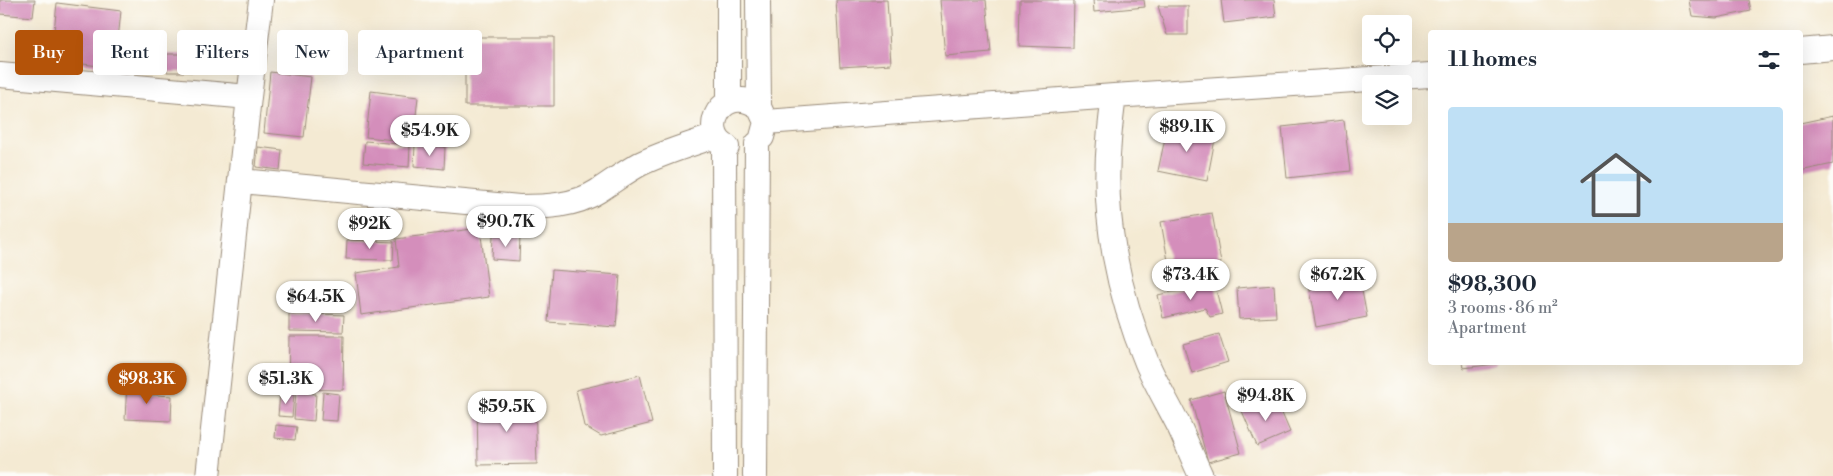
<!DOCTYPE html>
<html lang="en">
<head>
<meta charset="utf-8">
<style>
  :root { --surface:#fff; --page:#f2f2f3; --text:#1f2937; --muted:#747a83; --line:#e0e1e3; --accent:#b45309 }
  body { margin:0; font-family:"Libre Bodoni",serif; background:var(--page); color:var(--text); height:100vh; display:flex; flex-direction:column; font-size:19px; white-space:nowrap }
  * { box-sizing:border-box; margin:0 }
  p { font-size:16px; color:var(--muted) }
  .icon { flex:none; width:28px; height:28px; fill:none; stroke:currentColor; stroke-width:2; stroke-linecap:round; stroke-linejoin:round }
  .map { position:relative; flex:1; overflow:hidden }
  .details { position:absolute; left:1428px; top:30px; width:375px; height:335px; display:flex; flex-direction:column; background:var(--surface); border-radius:5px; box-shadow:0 5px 20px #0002 }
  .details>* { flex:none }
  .guide { position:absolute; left:15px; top:30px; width:475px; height:45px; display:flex; gap:10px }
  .buttons { position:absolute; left:1362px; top:15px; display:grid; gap:10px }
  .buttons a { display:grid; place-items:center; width:50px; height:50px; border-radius:5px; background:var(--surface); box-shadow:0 5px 20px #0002; font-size:25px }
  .price { position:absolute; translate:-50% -42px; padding:0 11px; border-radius:18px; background:#fff; color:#222; font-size:16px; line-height:32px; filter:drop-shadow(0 1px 2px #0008) }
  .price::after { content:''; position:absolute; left:50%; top:30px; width:15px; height:11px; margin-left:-8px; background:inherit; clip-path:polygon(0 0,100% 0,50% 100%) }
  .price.current { background:var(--accent); color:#fff }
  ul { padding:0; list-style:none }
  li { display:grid; align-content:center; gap:10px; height:265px; padding:0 20px }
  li+li { border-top:1px solid var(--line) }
  li span { display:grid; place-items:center; height:155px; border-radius:5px; color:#555 }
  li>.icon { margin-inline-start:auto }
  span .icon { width:90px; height:90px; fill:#fffc; stroke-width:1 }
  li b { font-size:21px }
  h2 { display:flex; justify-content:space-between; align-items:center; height:60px; padding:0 20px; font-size:21px }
  .chip { padding:0 18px; border-radius:5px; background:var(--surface); box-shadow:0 5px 20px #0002; font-size:18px; line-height:45px }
  .chip.current { background:var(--accent); color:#fff }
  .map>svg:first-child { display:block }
</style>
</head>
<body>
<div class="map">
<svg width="1833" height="476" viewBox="0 0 1833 476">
  <rect width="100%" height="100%" fill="#fdfcf7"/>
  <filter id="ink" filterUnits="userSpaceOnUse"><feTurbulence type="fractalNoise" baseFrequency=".02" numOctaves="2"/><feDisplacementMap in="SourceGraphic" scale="10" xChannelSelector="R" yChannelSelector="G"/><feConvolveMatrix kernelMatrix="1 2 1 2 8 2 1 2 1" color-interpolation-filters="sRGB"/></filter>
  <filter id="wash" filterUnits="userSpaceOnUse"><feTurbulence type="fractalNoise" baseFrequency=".0096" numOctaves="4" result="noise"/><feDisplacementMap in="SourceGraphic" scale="20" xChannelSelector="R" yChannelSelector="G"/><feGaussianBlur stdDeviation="1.12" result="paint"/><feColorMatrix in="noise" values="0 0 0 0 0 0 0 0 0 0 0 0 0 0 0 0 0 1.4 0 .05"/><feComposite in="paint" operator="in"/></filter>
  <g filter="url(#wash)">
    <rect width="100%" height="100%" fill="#f4ead3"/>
    <g id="blocks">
      <path fill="#d48ebb" d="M0,0H35L33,17L0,14Z
        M836,0H887L891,64L840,67Z
        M940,0H986L991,52L945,56Z
        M1020,0H1074L1073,48L1019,46Z
        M1093,0H1144L1145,7L1094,12Z
        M1221,0H1274L1276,17L1224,23Z
        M1689,0H1749L1751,11L1716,18L1692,16Z
        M57,3L121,11L115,68L51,60Z
        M1158,6H1188V35H1167Z
        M465,37H554V106H465Z
        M167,54H201L202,72H167Z
        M206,56L227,57V72L205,71Z
        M270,72L311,77L304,137L264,133Z
        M371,91L418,97L413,142L366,137Z
        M1833,116V164L1800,171V123Z
        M1344,120L1350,171L1287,178L1282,127Z
        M1168,124L1216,134L1207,181L1158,171Z
        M365,141L410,145L409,167L363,163Z
        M415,145L445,147L444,169L414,166Z
        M258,147L282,150L280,170L256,167Z
        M1212,213L1221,263L1170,272L1161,222Z
        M480,228L489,297L361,315L356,273L399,267L396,239Z
        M493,235L520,237L519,261L492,259Z
        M347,240L394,242L393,260L346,259Z
        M552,270L620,275L616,327L548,322Z
        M1359,275L1367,317L1316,327L1308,285Z
        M1214,282L1222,314L1210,317L1205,308L1163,318L1158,295Z
        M1274,285L1276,317L1239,319L1237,288Z
        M289,313L344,315L343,332L289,331Z
        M1219,334L1228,362L1192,373L1183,344Z
        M289,336H344L343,390L288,389Z
        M1462,362H1496V364L1463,368Z
        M145,369L163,370L162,386L144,385Z
        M640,375L652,423L601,436L584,426L576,390Z
        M127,382L141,383L140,394L172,396L171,421L125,419Z
        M1224,391L1241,453L1208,462L1191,400Z
        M296,392L316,394L314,421L294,419Z
        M323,392L339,394L337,421L321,420Z
        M280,393L294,394L292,417L278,416Z
        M1275,397L1290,432L1257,446L1242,411Z
        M535,400L537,464L478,465L477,401Z
        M276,425L297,427L295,440L275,438Z"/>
    </g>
  </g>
  <g filter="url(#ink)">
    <use href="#blocks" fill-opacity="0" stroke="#988a78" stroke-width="1"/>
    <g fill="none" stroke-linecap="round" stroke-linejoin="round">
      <g stroke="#988a78" stroke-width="26">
        <path id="street" d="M758,0L759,107L766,122L762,137
          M1800,51L1833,48
          M0,75L249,97
          M1114,96C1112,111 1110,126 1109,141C1102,216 1118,294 1147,363C1156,384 1168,404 1178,424C1186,441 1193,459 1201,476
          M729,102V0
          M766,122L1114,96L1430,75
          M724,145L725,476
          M727,147C698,132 722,81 759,107
          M241,181L519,207C545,207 575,206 598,191C612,182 625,172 640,164C665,152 691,144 716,136
          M208,476L249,97L261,0
          M755,476L757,144"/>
      </g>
      <use href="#street" stroke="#fff" stroke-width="24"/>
    </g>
  </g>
</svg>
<div class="buttons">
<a><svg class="icon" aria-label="locate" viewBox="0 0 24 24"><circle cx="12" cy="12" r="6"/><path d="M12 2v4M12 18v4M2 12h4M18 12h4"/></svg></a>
<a><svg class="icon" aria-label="layers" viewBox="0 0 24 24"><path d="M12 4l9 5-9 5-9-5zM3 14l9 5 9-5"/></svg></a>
</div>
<b class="price" style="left:1187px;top:153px">$89.1K</b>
<b class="price" style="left:430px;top:157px">$54.9K</b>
<b class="price" style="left:506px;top:248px">$90.7K</b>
<b class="price" style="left:370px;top:250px">$92K</b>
<b class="price" style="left:1191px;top:301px">$73.4K</b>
<b class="price" style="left:1338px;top:301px">$67.2K</b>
<b class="price" style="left:316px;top:323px">$64.5K</b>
<b class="price current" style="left:147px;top:405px">$98.3K</b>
<b class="price" style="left:286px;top:405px">$51.3K</b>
<b class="price" style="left:1266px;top:422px">$94.8K</b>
<b class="price" style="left:507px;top:433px">$59.5K</b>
<div class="guide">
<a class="chip current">Buy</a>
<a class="chip">Rent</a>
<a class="chip">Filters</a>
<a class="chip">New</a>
<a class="chip">Apartment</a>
</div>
<section class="details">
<h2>11 homes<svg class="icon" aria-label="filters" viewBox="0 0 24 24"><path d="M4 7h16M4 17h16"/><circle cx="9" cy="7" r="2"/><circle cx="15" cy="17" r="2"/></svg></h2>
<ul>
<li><span style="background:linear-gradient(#bfe0f5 75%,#b9a48a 0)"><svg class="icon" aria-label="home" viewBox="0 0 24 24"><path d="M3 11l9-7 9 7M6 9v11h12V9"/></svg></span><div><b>$98,300</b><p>3 rooms · 86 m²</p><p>Apartment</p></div></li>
</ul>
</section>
</div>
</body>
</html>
